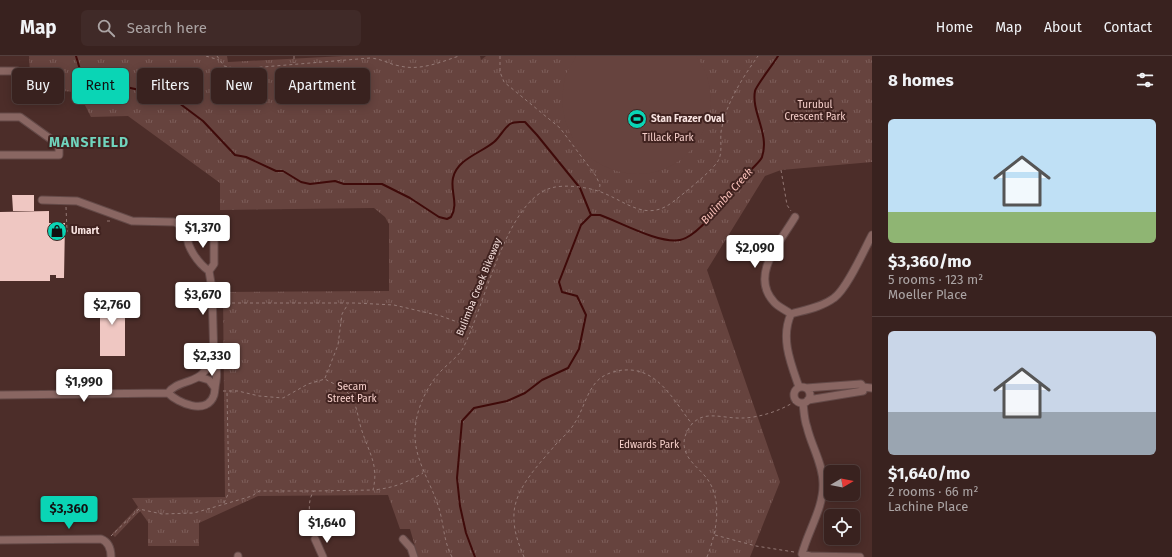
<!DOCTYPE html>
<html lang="en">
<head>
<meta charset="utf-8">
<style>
  :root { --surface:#39221f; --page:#402a28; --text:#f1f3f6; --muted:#aba4a4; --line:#533f3d; --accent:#0ad5b5 }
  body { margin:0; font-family:"Fira Sans",sans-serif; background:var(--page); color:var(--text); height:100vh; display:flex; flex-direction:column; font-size:15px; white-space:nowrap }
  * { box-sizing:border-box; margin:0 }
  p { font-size:13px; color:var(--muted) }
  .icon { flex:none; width:22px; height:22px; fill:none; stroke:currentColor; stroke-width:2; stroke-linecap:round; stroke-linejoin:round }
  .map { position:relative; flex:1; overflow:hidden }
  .panel { display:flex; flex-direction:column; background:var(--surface); width:300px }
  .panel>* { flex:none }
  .hud { position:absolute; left:12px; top:12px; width:380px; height:36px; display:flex; gap:8px }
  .needle { width:26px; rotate:80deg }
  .fabs { position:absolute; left:824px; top:409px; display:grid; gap:8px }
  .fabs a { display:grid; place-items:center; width:36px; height:36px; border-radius:6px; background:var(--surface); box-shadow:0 2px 10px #0003,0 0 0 1px var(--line); font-size:20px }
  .price { position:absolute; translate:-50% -34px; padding:0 9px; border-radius:4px; background:#fff; color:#222; font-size:13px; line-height:26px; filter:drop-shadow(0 1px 2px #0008) }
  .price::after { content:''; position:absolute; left:50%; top:24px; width:12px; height:9px; margin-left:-6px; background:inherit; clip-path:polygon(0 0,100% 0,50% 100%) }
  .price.active { background:var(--accent); color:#111 }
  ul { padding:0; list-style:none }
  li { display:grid; align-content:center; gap:8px; height:212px; padding:0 16px }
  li+li { border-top:1px solid var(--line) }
  li span { display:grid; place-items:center; height:124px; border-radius:6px; color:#555 }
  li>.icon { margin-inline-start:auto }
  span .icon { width:72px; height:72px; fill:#fffc; stroke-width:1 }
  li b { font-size:17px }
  h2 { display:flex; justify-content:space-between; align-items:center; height:48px; padding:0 16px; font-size:17px }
  .tag { padding:0 14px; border-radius:6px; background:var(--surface); box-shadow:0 2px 10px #0003,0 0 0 1px var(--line); font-size:14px; line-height:36px }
  .tag.active { background:var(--accent); color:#111 }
  header { display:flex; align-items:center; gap:24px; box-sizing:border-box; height:56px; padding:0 20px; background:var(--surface); border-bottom:1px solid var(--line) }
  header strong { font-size:19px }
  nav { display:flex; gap:22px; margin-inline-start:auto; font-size:14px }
  .search { width:280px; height:36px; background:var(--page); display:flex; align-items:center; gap:10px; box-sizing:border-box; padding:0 14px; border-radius:6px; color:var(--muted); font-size:15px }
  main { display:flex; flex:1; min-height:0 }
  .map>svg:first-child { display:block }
</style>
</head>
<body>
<header>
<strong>Map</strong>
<div class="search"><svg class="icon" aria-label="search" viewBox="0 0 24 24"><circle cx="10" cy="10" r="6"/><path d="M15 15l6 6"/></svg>Search here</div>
<nav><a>Home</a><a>Map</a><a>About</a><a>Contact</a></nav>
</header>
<main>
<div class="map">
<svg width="872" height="501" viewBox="0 0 872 501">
  <defs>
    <pattern id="park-tufts" width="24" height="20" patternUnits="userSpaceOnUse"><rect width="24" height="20" fill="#66433e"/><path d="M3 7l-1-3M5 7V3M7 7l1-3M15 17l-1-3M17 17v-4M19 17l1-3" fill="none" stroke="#7d5e5a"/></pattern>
  </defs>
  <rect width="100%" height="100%" fill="#4c2d29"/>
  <path fill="url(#park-tufts)" d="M29,0H227L228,6L344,0H480L481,4L486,0H872V106L781,114L765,120L707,214L780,426L750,501H418L410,473H400L388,439L258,440L199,467V490H148V466L140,455L115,481L112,478L138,451L132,442L225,441L223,236L389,235V168L385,161L374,152L220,154V127L128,60L91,61C78,35 79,34 49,36L30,19Z"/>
  <path fill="#66433e" d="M576,0H696C710,18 715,44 707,66C674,158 543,118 565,22C567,14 573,7 576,0Z"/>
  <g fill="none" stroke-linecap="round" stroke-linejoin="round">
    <path stroke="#3f0a09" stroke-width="2" d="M76,0L83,24L90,31H126L171,41L203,65L235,99L246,101L276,115H283L301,126L310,128L335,125L344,128H382L410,142L439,161L447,163L451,161C459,148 450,135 453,122C457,103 481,97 494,86C500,81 504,72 510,68C515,65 519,66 525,66L537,79L580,132L591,159
      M475,501L466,477L460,450L457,422L462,365L474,352L507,345L525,337L542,324L568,312L579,293L586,259L577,240L562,236L559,226L581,169L591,159H600C620,166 659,188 680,184C697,181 724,145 734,131C739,124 761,106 762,101C770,78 751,56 755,35C756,30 774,7 778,0"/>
  </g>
  <path fill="#efc7c2" d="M12,139H34V155H13Z
    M49,155V167H65L64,222H56V219H50V225H0V156Z
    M100,241H125V300H100Z"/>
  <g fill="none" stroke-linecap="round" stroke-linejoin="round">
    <g stroke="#644a48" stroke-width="9">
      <path id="minor" d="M0,15H17
        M0,61H20L59,89V99H0
        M42,144L77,145L132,165L174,166L190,173
        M791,258C786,254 778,251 774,246C749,219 781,185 795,161
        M199,321L209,324L215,332
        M799,331C791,308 780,282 791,258C805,254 822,251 834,242C847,233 864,194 872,179
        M794 339a8 8 0 1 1 16 0a8 8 0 1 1-16 0Z
        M806,332L861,328L863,331L872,332
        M168,337C175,327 188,327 198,321C206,317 207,308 214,305
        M0,339L168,337C178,347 207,360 214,339C215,335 215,330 216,326C217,319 217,311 214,305L212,233L209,215L214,208V182L209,170C201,167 193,168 188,176C184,189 199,208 209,215
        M808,344L863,335V331
        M803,347C804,355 804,363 807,371C811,389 823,408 823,427C824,451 808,475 802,498L810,500L860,501
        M315,483L323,501
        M403,483L411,492L414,501
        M0,484L101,483C109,486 111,493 111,501
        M238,500V501"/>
    </g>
    <path stroke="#947975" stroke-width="1" stroke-dasharray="3 3" stroke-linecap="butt" d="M206,0L219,4
      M217,0L224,10L239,13L370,2C383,3 388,8 400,10C420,15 441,6 459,0
      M294,0V7
      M500,0V16L504,26L560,72L596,120L600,129L599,135
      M781,114L787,149L791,155
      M66,151L67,175
      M107,165H110
      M65,175H93
      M220,247H355L394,249L441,260L471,271
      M325,322L338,289L342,258L348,248
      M223,335H238L259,340L283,342L308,328L325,323C331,327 341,330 346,335C358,346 357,361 362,375C369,397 379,409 373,434C393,432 406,427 423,417
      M224,447L229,436L227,336
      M313,477C310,465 306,445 314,435L373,434
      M715,479L756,490L794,496
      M111,480L139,453L162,458L194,457L252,440L259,435H314
      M452,501C444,486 444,471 440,456C433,429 414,405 415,377C415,355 427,329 442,314C449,307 456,302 462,294C484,254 505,145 551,132C565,128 587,131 601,136C627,146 647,167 674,145C683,138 716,112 719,103C723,94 719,81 722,71C727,46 743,21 758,0
      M524,501C519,489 514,476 514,463C512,434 539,409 556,388C562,382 570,375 574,368C584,354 587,331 602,321C608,317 618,314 625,314C658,312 674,345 692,368
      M707,501C716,478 723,446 708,424C700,412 684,404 684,387C684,382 686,377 689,372C702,352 722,363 742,362C759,362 783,354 797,344"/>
    <use href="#minor" stroke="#896662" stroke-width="7"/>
  </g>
  <defs>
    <g id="stadium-disc" transform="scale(1)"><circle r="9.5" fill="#0ad5b5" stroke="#412320"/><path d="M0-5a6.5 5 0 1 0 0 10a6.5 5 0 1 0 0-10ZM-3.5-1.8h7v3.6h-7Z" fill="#111"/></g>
    <g id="shop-disc" transform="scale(1)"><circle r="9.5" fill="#0ad5b5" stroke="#412320"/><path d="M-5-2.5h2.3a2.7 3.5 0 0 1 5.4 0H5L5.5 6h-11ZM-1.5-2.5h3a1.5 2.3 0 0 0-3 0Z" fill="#111"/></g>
  </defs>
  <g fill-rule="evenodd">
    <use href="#stadium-disc" x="637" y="63"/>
    <use href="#shop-disc" x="57" y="175"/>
  </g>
  <g text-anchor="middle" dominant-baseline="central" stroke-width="4" stroke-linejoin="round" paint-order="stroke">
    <g font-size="10" fill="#f8d1cc" stroke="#412320">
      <text x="815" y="49">Turubul<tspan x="815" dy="12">Crescent Park</tspan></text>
      <text x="668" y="82">Tillack Park</text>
      <text x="352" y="331">Secam<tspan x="352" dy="12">Street Park</tspan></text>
      <text x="649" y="389">Edwards Park</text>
    </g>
    <g font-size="10" font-weight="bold" fill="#f8e3e0" stroke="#412320" text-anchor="start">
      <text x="651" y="63">Stan Frazer Oval</text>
      <text x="71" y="175">Umart</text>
    </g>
    <g font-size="10" fill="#f8e3e0" stroke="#412320">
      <text transform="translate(479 231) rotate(-68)">Bulimba Creek Bikeway</text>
    </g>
    <g font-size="11" font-style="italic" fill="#fbc2bb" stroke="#412320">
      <text transform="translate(727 140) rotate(-48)">Bulimba Creek</text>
    </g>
    <g font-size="14" font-weight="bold" letter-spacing="1" fill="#70d4bd" stroke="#412320">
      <text x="89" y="86">MANSFIELD</text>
    </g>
  </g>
</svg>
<div class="fabs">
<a><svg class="needle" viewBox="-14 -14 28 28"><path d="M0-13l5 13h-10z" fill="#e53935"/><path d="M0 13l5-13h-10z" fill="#aba4a4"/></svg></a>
<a><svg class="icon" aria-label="locate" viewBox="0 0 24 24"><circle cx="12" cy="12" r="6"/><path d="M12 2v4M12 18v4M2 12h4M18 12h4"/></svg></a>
</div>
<b class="price" style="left:203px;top:193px">$1,370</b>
<b class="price" style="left:755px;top:213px">$2,090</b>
<b class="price" style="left:203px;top:260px">$3,670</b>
<b class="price" style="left:112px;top:270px">$2,760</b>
<b class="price" style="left:212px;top:321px">$2,330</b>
<b class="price" style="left:84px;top:347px">$1,990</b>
<b class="price active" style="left:69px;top:474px">$3,360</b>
<b class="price" style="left:327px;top:488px">$1,640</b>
<div class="hud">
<a class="tag">Buy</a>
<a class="tag active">Rent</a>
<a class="tag">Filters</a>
<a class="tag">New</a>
<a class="tag">Apartment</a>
</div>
</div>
<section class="panel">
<h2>8 homes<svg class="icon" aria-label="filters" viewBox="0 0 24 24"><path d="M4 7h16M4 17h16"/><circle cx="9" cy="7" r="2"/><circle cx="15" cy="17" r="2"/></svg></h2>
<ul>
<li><span style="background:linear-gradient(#bfe0f5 75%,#8fb573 0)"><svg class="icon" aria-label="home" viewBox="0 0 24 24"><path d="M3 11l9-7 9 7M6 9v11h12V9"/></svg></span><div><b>$3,360/mo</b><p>5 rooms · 123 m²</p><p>Moeller Place</p></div></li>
<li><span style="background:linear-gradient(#c9d6e8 65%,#9aa5b1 0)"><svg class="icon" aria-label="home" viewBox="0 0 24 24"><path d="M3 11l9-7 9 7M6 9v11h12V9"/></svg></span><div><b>$1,640/mo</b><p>2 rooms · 66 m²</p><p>Lachine Place</p></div></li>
</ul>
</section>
</main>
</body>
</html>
